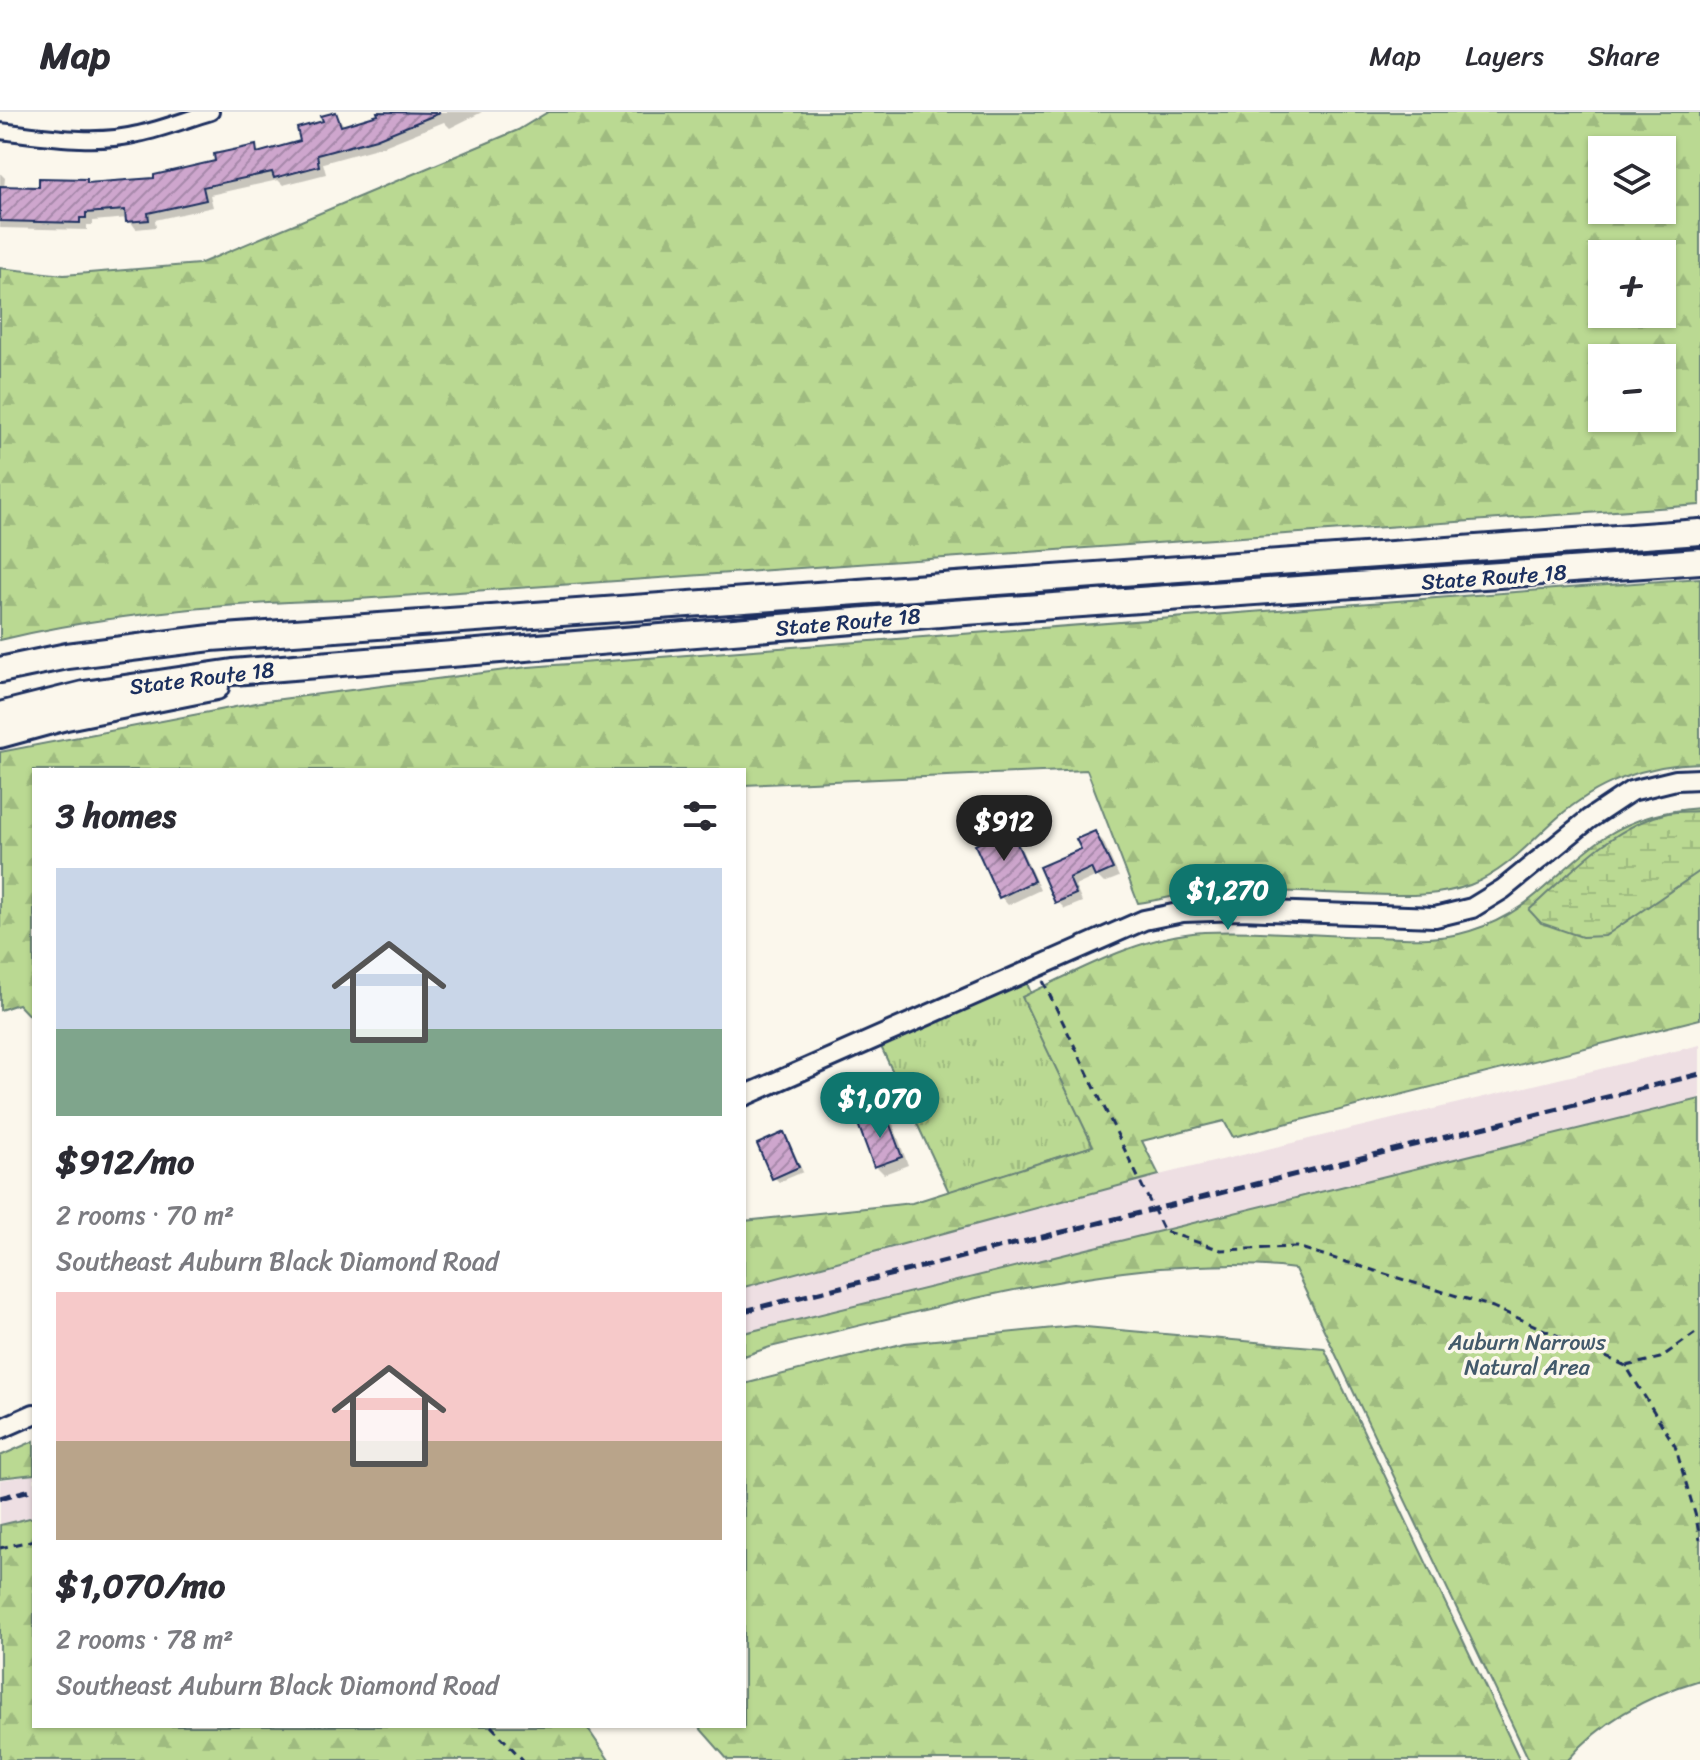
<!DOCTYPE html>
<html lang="en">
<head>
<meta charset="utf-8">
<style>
  :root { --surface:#fff; --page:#f7f7f7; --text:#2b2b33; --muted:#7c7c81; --line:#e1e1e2; --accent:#0f766e }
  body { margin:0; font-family:Sriracha,sans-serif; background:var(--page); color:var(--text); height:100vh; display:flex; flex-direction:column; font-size:30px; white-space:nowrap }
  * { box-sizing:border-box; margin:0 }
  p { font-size:26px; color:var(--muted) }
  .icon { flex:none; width:44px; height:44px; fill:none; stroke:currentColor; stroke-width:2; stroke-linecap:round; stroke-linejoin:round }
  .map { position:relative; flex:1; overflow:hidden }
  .drawer { position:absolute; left:32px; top:656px; width:714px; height:960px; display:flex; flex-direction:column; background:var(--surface); border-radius:0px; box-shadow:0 2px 6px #0004 }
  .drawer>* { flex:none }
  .buttons { position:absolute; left:1588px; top:24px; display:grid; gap:16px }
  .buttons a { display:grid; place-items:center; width:88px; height:88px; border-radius:0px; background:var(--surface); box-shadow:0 2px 6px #0004; font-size:40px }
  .price { position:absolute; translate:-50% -68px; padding:0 18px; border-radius:28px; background:var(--accent); color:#fff; font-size:26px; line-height:52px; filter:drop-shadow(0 2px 4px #0008) }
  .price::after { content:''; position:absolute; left:50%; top:48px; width:24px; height:18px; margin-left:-12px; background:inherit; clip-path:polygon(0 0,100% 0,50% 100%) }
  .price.current { background:#222; color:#fff }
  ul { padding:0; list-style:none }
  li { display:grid; align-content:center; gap:16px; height:424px; padding:0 24px }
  li span { display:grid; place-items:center; height:248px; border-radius:0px; color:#555 }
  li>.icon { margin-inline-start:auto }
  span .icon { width:144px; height:144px; fill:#fffc; stroke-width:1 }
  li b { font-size:34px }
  h2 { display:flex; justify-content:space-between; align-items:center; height:96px; padding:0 24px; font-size:34px }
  header { display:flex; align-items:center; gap:48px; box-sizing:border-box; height:112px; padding:0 40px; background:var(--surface); border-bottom:2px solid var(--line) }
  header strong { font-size:38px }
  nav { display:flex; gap:44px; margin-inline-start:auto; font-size:28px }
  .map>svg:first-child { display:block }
</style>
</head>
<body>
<header>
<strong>Map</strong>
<nav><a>Map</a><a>Layers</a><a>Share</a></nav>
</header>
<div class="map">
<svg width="1700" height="1648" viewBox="0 0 1700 1648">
  <defs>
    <pattern id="grass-tufts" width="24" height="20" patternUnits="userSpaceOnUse" patternTransform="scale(2)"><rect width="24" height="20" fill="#bad992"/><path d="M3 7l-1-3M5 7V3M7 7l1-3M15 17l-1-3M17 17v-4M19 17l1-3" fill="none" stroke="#9fbb80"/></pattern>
    <pattern id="forest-firs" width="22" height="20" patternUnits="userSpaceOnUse" patternTransform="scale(2)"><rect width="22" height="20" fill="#bad992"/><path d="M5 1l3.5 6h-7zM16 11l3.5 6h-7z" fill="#9fbb80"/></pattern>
    <pattern id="wetland-marsh" width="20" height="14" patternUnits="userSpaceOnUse" patternTransform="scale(2)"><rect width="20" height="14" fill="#bad992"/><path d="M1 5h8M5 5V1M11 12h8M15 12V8" fill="none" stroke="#9fbb80"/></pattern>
    <pattern id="building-hatch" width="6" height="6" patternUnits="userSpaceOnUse" patternTransform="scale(2)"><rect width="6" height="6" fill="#cea6cd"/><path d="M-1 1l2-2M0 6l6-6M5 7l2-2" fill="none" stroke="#a688aa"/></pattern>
  </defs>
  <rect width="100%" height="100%" fill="#fbf7ec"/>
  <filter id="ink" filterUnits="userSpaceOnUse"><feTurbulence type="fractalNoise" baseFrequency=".0125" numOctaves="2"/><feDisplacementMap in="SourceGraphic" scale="16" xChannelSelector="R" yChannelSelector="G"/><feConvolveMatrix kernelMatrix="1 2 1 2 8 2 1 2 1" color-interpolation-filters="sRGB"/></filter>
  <g filter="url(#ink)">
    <path fill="#eedfe3" d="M1700,933V987L744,1221V1175L1159,1063Z
      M34,1363V1405L0,1413V1368Z"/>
    <path fill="url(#grass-tufts)" stroke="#6a8478" stroke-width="2" d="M1022,859L1093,1034L949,1080L876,924Z"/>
    <path fill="url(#forest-firs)" stroke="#6a8478" stroke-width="2" fill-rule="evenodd" d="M548,0H1700V393L344,488C229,491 113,501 0,528V156L64,163L199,152L518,18ZM1602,38H1662V98H1602ZM1602,142H1662V202H1602ZM1662,246V306H1602V246Z
      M1700,466V651C1647,652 1596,671 1556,707C1529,731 1505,760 1470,773C1435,786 1398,783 1362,782C1315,781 1269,778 1222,778C1194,778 1166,787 1138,791L1087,658L744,673V658H34V909L18,892L0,898V640L266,589L528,555Z
      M1700,696V907L1233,1025L1224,1009L1142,1029L1159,1063L744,1175V1109L912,1091L1093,1034L1022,885C1080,858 1139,824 1204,820C1260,817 1318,824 1374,825C1406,826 1438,829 1470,819C1536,799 1556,756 1608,723C1637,705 1667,698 1700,696Z
      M1700,987V1568C1650,1583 1602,1608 1568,1648H1529L1295,1157C1251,1151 1205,1153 1160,1156C1028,1168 899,1205 770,1235L744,1244V1221Z
      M1074,1214L1324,1236L1520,1648H728L698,1614H744V1272L905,1231Z
      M34,1329V1362L0,1366V1344Z
      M34,1405V1614H586L609,1648H0V1413Z"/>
    <path fill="url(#wetland-marsh)" stroke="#6a8478" stroke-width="2" d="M1700,699V759L1605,824L1582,825L1541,811L1529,798C1569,762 1613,713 1668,701C1678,699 1690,700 1700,699Z"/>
    <path fill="#0003" d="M379,0H482L450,16L444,10L384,34L323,51L326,62L283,73L278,68L210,83L213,95L155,108L156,115L136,117L128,106L93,109V113H87V118L0,116V61L5,66L4,76L41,78L86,69L90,72L157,67L217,50L255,35L261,42L303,31L336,2L345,15L381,4Z
      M1009,719L1017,727L1040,778L1008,793L1001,785Z
      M1095,721L1103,729L1119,765L1104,771L1097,764L1075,774L1082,790L1065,797L1057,789L1042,756L1084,738Z
      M886,1004L893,1012L908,1053L884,1062L876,1054Z
      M783,1023L788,1027L803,1060L779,1070L774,1065Z"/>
    <path fill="url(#building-hatch)" stroke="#1b2f5e" stroke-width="2" d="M336,0L341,14L378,3L377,0L440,1L376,27L317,43L319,54L274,66L272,60L203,75L206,88L148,101L149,108L126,110L125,98L86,101V106H80V111L0,109V74L39,75V66L87,67V71L154,66V63L215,49L214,42L256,33L257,41L300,29L297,16L323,9L321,4Z
      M1010,716L1034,769L999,786L975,733Z
      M1095,719L1113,757L1095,765L1091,756L1069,766L1076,782L1055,791L1039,755L1081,737L1076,727Z
      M840,971L846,985L831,992L825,978Z
      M886,1002L902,1045L874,1055L858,1012Z
      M784,1020L799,1055L772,1067L757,1032Z"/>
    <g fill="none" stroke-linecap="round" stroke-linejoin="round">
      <g stroke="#1b2f5e" stroke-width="20">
        <path id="street" d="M0,19C45,24 94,33 138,22C163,17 187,7 211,0"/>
      </g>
      <g stroke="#1b2f5e" stroke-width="24">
        <path id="secondary" d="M744,984L1144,808L1183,800L1240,798L1435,805L1472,796L1503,777L1589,707L1631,679L1676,668L1700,667
          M0,1317L34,1302"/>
      </g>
      <g stroke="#1b2f5e" stroke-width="30">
        <path id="highway" d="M0,558L67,544L211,526L1700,420
          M0,603L84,582L233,560L952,501L1700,449
          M0,623L66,605L216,575"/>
      </g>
      <path stroke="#1b2f5e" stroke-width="3" stroke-dasharray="8 6" stroke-linecap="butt" d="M1043,869L1164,1119L1221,1138L1297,1135L1493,1195L1626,1254L1675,1334L1696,1405L1700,1428
        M1626,1254L1660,1246L1700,1218
        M0,1436L34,1428
        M491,1614L523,1648"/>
      <use href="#street" stroke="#fbf7ec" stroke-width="14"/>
      <use href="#secondary" stroke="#fbf7ec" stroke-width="18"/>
      <use href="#highway" stroke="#fbf7ec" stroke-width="24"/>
      <path stroke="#1b2f5e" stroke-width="5" stroke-dasharray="12 6" stroke-linecap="butt" d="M744,1199L1700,962
        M0,1386L34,1377"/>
    </g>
  </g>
  <g text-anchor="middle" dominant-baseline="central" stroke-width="7" stroke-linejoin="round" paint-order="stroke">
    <g font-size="22" fill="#1b2f5e" stroke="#fbf7ec">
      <text transform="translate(1494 465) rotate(-4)">State Route 18</text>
      <text transform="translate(848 510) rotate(-5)">State Route 18</text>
      <text transform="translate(202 566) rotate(-7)">State Route 18</text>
    </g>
    <g font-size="22" fill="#435a6b" stroke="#fbf7ec">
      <text x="1527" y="1230">Auburn Narrows<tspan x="1527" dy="25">Natural Area</tspan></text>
    </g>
  </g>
</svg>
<div class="buttons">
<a><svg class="icon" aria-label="layers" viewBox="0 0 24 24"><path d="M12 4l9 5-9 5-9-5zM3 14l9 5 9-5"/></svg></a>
<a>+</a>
<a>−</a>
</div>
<b class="price current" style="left:1004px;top:751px">$912</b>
<b class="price" style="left:1228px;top:820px">$1,270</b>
<b class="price" style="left:880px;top:1028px">$1,070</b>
<section class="drawer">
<h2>3 homes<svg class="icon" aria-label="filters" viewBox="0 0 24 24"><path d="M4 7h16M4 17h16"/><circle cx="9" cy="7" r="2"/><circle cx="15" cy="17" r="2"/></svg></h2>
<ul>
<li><span style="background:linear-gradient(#c9d6e8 65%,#7fa58c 0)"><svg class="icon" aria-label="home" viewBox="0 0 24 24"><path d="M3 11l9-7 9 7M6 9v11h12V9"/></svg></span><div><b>$912/mo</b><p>2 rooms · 70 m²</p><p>Southeast Auburn Black Diamond Road</p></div></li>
<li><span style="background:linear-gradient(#f6c9c9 60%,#b9a48a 0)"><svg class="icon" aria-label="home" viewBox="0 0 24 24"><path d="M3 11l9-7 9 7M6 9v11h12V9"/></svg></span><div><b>$1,070/mo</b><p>2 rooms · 78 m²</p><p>Southeast Auburn Black Diamond Road</p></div></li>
</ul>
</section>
</div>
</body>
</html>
